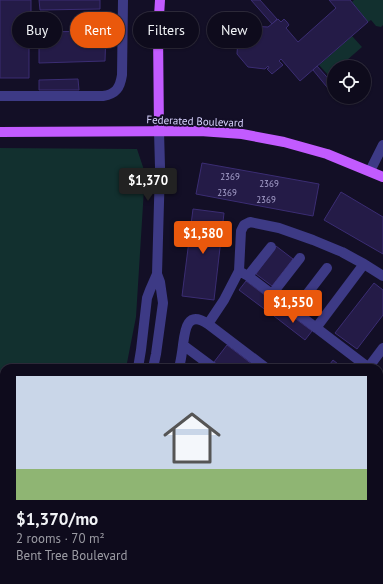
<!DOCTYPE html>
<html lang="en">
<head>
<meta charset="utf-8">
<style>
  :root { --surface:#0e0b1c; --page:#1c1929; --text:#f1f3f6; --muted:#9b9ba3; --line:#2e2b3b; --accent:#ea580c }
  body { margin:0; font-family:"PT Sans",sans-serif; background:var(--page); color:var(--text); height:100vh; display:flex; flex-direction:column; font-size:15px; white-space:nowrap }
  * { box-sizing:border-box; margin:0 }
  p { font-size:13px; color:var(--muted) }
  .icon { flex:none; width:22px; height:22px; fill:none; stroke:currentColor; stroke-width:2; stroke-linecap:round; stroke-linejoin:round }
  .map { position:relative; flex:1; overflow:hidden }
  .side { position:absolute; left:0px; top:364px; width:383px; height:220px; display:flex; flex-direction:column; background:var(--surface); border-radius:12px 12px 0 0; box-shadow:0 1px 3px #0004,0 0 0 1px var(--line) }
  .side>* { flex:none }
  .top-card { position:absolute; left:12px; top:12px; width:359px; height:36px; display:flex; gap:8px }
  .buttons { position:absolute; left:327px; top:60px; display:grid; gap:8px }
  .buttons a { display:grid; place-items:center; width:44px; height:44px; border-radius:50%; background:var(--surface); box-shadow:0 1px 3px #0004,0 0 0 1px var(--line); font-size:20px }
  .price { position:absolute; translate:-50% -34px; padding:0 9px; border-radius:4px; background:var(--accent); color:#fff; font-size:13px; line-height:26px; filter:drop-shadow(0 1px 2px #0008) }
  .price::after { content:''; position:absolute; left:50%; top:24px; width:12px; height:9px; margin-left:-6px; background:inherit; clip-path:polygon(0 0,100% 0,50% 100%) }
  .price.current { background:#222; color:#fff }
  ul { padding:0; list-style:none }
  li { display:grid; align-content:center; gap:8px; height:212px; padding:0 16px }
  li+li { border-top:1px solid var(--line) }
  li span { display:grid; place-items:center; height:124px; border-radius:0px; color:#555 }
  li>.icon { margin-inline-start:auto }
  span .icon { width:72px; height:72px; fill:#fffc; stroke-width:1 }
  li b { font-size:17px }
  .pill { padding:0 14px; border-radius:18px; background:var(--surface); box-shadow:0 1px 3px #0004,0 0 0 1px var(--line); font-size:14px; line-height:36px }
  .pill.current { background:var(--accent); color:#fff }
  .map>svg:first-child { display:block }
</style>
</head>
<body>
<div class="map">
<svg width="383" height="584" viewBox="0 0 383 584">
  <rect width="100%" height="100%" fill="#130f26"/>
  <path fill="#12302f" d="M354,0H383V25L381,27L376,26L371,20L368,22L352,2Z
    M352,36L362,47L339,67H334V71L329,76L319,65Z
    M0,148L137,149L145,173L136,317L126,368H4V444L0,443Z
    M0,478L4,479V505L2,506L0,505Z"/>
  <path fill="#241b47" stroke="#3b2d73" d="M0,0H31V21L29,22V35H39V32L106,31L105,61L39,63V48H29V78H0Z
    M39,0H100V9L40,10Z
    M251,0H260L277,19L272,24Z
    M329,0H350L368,22L300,81L281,59L279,61L283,65L272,74L267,69L269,68L268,66L265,69L248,67L237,54L238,38L251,26L268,27L278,19L281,22L284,19L287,22L289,25L286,28L298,42L336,8Z
    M317,66L334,85V89L331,92L313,70Z
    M78,79L79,90H39V80Z
    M202,163L319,184L313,216L196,194Z
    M341,192L383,217V254L324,220Z
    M193,209L224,213L214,300L182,296Z
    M276,246L293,259L272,286L256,274Z
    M246,281L278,305L271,314L239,290Z
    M374,283L383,290V315L357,349L335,333Z
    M281,308L312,331L305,340L274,316Z
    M227,345L257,368H222L214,362Z
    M333,360L343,368H327Z
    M379,395L383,398V402L379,407Z
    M383,568V584H354L361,580H379V570Z
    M36,580H63L66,584H31Z
    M261,580H311L308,584H267Z"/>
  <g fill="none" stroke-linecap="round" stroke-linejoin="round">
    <path stroke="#3d3a85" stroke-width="10" d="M0,96H103C116,94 120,88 122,75L123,0
      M370,171L383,145
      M239,271L248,276L369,368
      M248,276L271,247
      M272,294L300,258
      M294,311L327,268
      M208,324L224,300L239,271L241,231L244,225L250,222L279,228L313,240L342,252L364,264L383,276
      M316,328L364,264
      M183,345L214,368
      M138,368L141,350L147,298L150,290L157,274
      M153,368L156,354L163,303L160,282L157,274L160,167L159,131
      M179,368C181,360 182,353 183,345C185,329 187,310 208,324L266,368
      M368,368L383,348
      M379,376L383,379
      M0,452L4,453
      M379,454L383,457
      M0,469L4,470
      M379,493L383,496
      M0,516L4,521
      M379,522L383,517
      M379,546L383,544
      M106,580L112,584
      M161,580L166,584
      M189,580L194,584
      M235,580L240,584
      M2,584L7,580
      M132,584L135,580
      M204,584L207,580
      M333,584L336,580"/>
    <path stroke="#c25bff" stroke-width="10" d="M159,131L158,32L160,0
      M0,132L200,131L242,134L284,142L327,154L383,177"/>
  </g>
  <g text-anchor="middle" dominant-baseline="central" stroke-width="4" stroke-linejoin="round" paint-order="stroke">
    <g font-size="9" fill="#aca6d1">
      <text x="230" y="176">2369</text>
      <text x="269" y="183">2369</text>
      <text x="227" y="192">2369</text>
      <text x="266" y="199">2369</text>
    </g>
    <g font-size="11" fill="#d9d4ff" stroke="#130f26">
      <text transform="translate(195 121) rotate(2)">Federated Boulevard</text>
    </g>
  </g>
</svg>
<div class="buttons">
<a><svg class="icon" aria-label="locate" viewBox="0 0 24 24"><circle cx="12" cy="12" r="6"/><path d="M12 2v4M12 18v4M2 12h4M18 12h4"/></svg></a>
</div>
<b class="price current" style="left:148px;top:202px">$1,370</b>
<b class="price" style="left:203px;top:255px">$1,580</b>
<b class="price" style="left:293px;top:324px">$1,550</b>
<div class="top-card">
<a class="pill">Buy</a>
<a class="pill current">Rent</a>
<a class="pill">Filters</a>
<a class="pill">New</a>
</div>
<section class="side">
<ul>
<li><span style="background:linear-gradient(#c9d6e8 75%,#8fb573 0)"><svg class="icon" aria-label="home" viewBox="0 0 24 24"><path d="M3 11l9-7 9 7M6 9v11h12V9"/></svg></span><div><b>$1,370/mo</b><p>2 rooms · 70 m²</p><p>Bent Tree Boulevard</p></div></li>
</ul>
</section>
</div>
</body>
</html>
